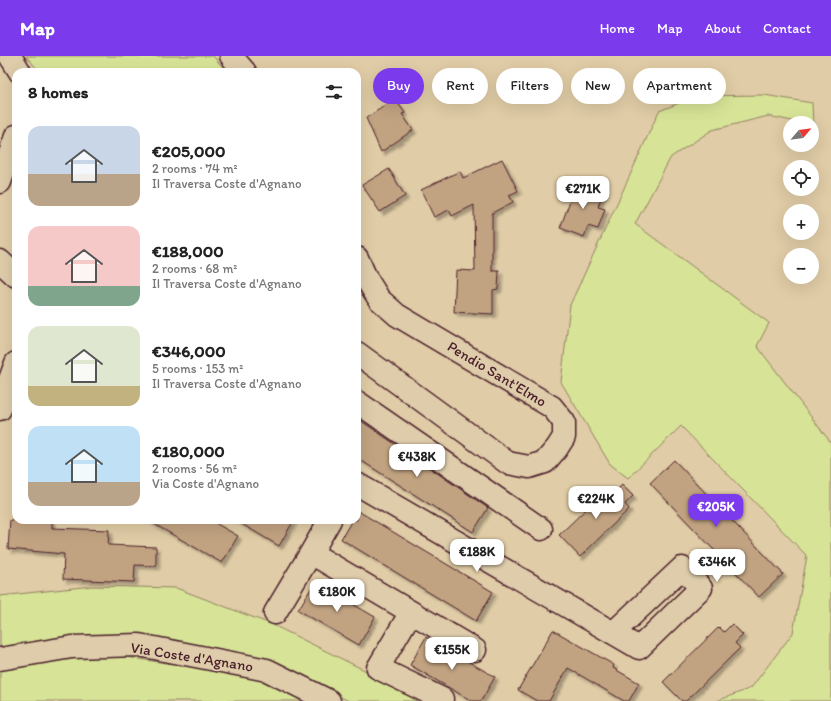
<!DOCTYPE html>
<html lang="en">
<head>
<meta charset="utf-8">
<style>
  :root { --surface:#fff; --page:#f6f6f6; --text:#222; --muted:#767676; --accent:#7c3aed }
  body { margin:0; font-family:Itim,sans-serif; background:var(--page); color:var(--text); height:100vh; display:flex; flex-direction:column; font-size:15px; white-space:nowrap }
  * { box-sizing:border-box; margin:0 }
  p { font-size:13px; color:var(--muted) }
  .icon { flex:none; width:22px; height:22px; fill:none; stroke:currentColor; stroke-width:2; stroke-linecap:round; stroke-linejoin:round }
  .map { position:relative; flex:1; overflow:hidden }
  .details { position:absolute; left:12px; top:12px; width:349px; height:456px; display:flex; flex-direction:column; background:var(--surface); border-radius:12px; box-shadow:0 4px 16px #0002 }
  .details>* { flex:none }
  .top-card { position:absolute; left:373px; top:12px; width:380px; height:36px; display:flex; gap:8px }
  .needle { width:26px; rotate:61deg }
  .buttons { position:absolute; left:783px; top:60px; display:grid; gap:8px }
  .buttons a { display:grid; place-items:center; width:36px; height:36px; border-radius:50%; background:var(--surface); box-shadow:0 4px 16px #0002; font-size:20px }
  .price { position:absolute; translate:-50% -34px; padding:0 9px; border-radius:8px; background:#fff; color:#222; font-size:13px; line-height:26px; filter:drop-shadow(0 1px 2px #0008) }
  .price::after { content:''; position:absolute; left:50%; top:24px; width:12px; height:9px; margin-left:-6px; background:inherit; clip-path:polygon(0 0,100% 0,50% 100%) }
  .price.on { background:var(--accent); color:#fff }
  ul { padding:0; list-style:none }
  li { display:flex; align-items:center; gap:12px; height:100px; padding:0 16px }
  li span { display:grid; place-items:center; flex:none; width:112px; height:80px; border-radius:12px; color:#555 }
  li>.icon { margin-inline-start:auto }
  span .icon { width:48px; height:48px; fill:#fffc; stroke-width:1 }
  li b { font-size:17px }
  h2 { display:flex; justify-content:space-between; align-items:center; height:48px; padding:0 16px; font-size:17px }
  .pill { padding:0 14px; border-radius:18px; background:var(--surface); box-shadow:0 4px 16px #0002; font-size:14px; line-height:36px }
  .pill.on { background:var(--accent); color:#fff }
  header { display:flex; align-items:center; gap:24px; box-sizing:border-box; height:56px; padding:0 20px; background:var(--accent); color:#fff }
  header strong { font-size:19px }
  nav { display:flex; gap:22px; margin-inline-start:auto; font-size:14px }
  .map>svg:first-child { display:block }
</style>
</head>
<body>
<header>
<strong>Map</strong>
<nav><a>Home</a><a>Map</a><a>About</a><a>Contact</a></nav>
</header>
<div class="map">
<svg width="831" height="645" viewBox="0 0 831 645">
  <defs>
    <filter id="shadow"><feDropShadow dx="3.5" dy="3.5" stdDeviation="1" flood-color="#0004"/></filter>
  </defs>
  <rect width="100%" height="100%" fill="#e0cca6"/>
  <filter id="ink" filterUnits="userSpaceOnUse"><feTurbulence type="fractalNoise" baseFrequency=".025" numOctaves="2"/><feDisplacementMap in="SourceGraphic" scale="8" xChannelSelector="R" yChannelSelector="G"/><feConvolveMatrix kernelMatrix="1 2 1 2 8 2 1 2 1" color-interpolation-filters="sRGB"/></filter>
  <g filter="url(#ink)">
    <path fill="#d7e497" stroke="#908261" d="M26,0H213L227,16H40Z
      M764,39L812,47L813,69H812V67H802L768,60L712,74L671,101L635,168L769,267L757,290L831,387V645H717L751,632L793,577L807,500L681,370L628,422L610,408L561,326L570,249L626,128L659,55L697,40Z
      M92,530L176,532L273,569L427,645H349L269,607L204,592L0,593V540Z
      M106,598L271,623L308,645H0V615L12,611Z"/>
    <path fill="#c1a381" stroke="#4a1f2b" filter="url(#shadow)" d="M395,43L405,57L402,58L413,74L381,96L366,62Z
      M502,103L518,135L509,139L513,146L492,157V215H499L498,233L493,234V258L454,256L456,214L475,215L474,149L452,160L449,154L434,161L421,134L460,115L463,122Z
      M389,113L405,140L380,156L362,129Z
      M577,126L603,136L598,151L605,153L598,173L588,170L584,181L560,172Z
      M357,362L488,452L473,476L357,402Z
      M674,404L783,518L759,541L650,427Z
      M622,429L633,440L625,448L629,453L580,501L559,479L608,432L614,437Z
      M358,455L493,536L476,565L341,483L352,464H357V457Z
      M10,464H52V472L109,474L108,489L156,491V510L135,509L134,526L63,523L64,498L8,493Z
      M147,464H210L238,480L222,507Z
      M235,464H294L279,490Z
      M315,526L375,561L359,589L298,554Z
      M732,568L743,579L735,587L740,592L686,645H682L663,626L719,571L724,576Z
      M553,574L614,609L613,612L639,627L629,645H624L568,612L549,645H537L518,634Z
      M426,581L495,621L481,645H472L410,609Z"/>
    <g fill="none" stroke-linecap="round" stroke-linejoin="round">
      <g stroke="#4a1f2b" stroke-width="25">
        <path id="minor" d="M10,0L20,16
          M231,0L245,16
          M0,126L16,80
          M357,202L366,222L379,243L397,259L552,351L564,366V381L557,392L545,406L529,411L508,407L357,297
          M0,205L16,220
          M357,346L541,473
          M0,353L3,342L16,307
          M357,428L639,592L701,532L682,512L613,577
          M330,464L311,497L475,594
          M411,556L378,612L442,643
          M275,557L311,497
          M0,603L72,591L139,589L267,614L329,645"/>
      </g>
      <use href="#minor" stroke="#deccaa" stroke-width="22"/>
    </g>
  </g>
  <g text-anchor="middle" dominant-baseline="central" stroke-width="3.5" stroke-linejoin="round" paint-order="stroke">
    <g font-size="15" fill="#4a1f2b" stroke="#deccaa">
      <text transform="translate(497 318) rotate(31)">Pendio Sant'Elmo</text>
      <text transform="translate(192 601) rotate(9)">Via Coste d'Agnano</text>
    </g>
  </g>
</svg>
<div class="buttons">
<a><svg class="needle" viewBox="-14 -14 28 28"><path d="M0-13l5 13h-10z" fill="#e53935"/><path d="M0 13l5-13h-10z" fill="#767676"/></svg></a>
<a><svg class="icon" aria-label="locate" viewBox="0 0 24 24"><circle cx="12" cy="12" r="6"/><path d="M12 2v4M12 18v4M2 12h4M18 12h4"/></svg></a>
<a>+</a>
<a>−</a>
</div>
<b class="price" style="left:583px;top:154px">€271K</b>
<b class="price" style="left:417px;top:422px">€438K</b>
<b class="price" style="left:596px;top:464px">€224K</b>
<b class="price on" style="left:716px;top:472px">€205K</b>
<b class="price" style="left:477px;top:517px">€188K</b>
<b class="price" style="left:717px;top:527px">€346K</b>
<b class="price" style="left:337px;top:557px">€180K</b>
<b class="price" style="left:452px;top:615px">€155K</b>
<div class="top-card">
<a class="pill on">Buy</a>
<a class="pill">Rent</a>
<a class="pill">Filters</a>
<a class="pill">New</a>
<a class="pill">Apartment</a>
</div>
<section class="details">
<h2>8 homes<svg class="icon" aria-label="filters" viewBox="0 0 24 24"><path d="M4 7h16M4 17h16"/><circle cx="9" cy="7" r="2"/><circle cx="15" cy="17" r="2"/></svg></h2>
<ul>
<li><span style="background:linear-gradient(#c9d6e8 60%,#b9a48a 0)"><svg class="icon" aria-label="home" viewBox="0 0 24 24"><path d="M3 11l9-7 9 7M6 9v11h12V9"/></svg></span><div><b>€205,000</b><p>2 rooms · 74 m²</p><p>II Traversa Coste d'Agnano</p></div></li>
<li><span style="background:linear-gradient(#f6c9c9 75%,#7fa58c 0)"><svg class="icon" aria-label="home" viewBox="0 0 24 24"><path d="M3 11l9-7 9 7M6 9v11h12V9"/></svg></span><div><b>€188,000</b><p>2 rooms · 68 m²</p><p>II Traversa Coste d'Agnano</p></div></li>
<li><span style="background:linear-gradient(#dfe7d0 75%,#c2b280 0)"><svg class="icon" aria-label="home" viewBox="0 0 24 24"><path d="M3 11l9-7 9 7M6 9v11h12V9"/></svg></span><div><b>€346,000</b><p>5 rooms · 153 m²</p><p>II Traversa Coste d'Agnano</p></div></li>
<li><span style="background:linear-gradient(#bfe0f5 70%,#b9a48a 0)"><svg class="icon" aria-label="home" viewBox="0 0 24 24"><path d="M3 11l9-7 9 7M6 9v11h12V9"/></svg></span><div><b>€180,000</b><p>2 rooms · 56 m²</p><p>Via Coste d'Agnano</p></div></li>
</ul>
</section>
</div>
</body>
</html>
